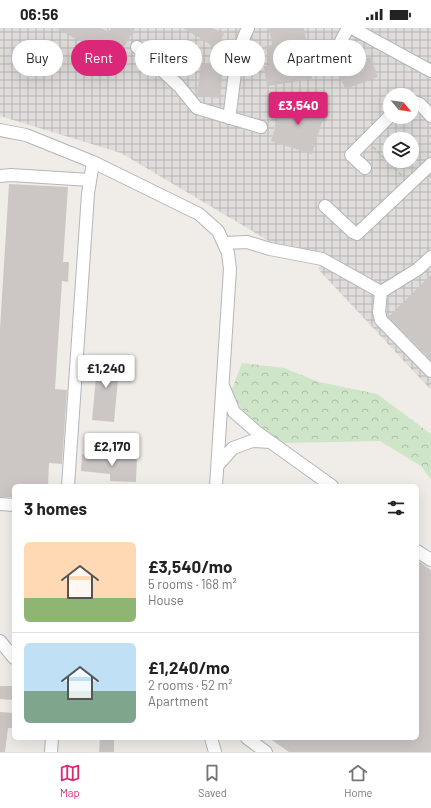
<!DOCTYPE html>
<html lang="en">
<head>
<meta charset="utf-8">
<style>
  :root { --surface:#fff; --page:#f2f2f2; --text:#222; --muted:#767676; --line:#e0e0e0; --accent:#db2777 }
  body { margin:0; font-family:Barlow,sans-serif; background:var(--page); color:var(--text); height:100vh; display:flex; flex-direction:column; font-size:15px; white-space:nowrap }
  * { box-sizing:border-box; margin:0 }
  p { font-size:13px; color:var(--muted) }
  .icon { flex:none; width:22px; height:22px; fill:none; stroke:currentColor; stroke-width:2; stroke-linecap:round; stroke-linejoin:round }
  .map { position:relative; flex:1; overflow:hidden }
  .side { position:absolute; left:12px; top:456px; width:407px; height:256px; display:flex; flex-direction:column; background:var(--surface); border-radius:6px; box-shadow:0 4px 16px #0002 }
  .side>* { flex:none }
  .banner { position:absolute; left:12px; top:12px; width:407px; height:36px; display:flex; gap:8px }
  .needle { width:26px; rotate:119deg }
  .tools { position:absolute; left:383px; top:60px; display:grid; gap:8px }
  .tools a { display:grid; place-items:center; width:36px; height:36px; border-radius:50%; background:var(--surface); box-shadow:0 4px 16px #0002; font-size:20px }
  .price { position:absolute; translate:-50% -34px; padding:0 9px; border-radius:4px; background:#fff; color:#222; font-size:13px; line-height:26px; filter:drop-shadow(0 1px 2px #0008) }
  .price::after { content:''; position:absolute; left:50%; top:24px; width:12px; height:9px; margin-left:-6px; background:inherit; clip-path:polygon(0 0,100% 0,50% 100%) }
  .price.on { background:var(--accent); color:#fff }
  ul { padding:0; list-style:none }
  li { display:flex; align-items:center; gap:12px; height:100px; padding:0 12px }
  li+li { border-top:1px solid var(--line) }
  li span { display:grid; place-items:center; flex:none; width:112px; height:80px; border-radius:6px; color:#555 }
  li>.icon { margin-inline-start:auto }
  span .icon { width:48px; height:48px; fill:#fffc; stroke-width:1 }
  li b { font-size:17px }
  h2 { display:flex; justify-content:space-between; align-items:center; height:48px; padding:0 12px; font-size:17px }
  .chip { padding:0 14px; border-radius:18px; background:var(--surface); box-shadow:0 4px 16px #0002; font-size:14px; line-height:36px }
  .chip.on { background:var(--accent); color:#fff }
  .status { display:flex; justify-content:space-between; align-items:center; height:28px; padding:0 20px; background:var(--surface); direction:ltr }
  .status svg { height:11px; fill:currentColor }
  .tab-bar { display:flex; justify-content:space-around; align-items:center; height:56px; border-top:1px solid var(--line); background:var(--surface); font-size:11px; color:var(--muted) }
  .tab-bar a { display:grid; justify-items:center; gap:2px }
  .tab-bar .on { color:var(--accent) }
  .map>svg:first-child { display:block }
</style>
</head>
<body>
<div class="status"><b>06:56</b><svg viewBox="0 0 49 12"><path d="M0 12V9h3v3zM5 12V6h3v6zM10 12V3h3v9zM15 12V0h3v12zM26 1h20v11H26zM47 4h2v5h-2z"/></svg></div>
<div class="map">
<svg width="431" height="724" viewBox="0 0 431 724">
  <defs>
    <pattern id="industrial-grid" width="8" height="8" patternUnits="userSpaceOnUse"><rect width="8" height="8" fill="#dfdcda"/><path d="M0 4h8M4 0v8" fill="none" stroke="#b8b6b5"/></pattern>
    <pattern id="forest-crowns" width="20" height="18" patternUnits="userSpaceOnUse"><rect width="20" height="18" fill="#cee5c7"/><path d="M2 6a3 3 0 1 1 6 0M12 15a3 3 0 1 1 6 0" fill="none" stroke="#aabda5"/></pattern>
  </defs>
  <rect width="100%" height="100%" fill="#f0ece8"/>
  <path fill="url(#industrial-grid)" fill-rule="evenodd" d="M0,0H431V362L318,241L324,230L279,219L121,125L0,88ZM390,67H412V89H390ZM390,111H412V133H390Z"/>
  <path fill="url(#forest-crowns)" d="M242,335L284,340L319,354L377,366L431,406V452L421,438L380,413L283,415L244,385L231,364Z"/>
  <path fill="#ccc7c4" d="M56,0H101L109,4L111,0H135L115,35L97,25L98,23Z
    M183,0H213L224,6L216,20Z
    M269,0H304L312,51L267,58L264,38H269L266,18L272,17Z
    M370,29L378,49L345,61L337,41Z
    M201,35L223,37L220,70L197,68Z
    M284,71L325,84L312,126L271,113Z
    M9,156L68,159L63,234H69L68,254L62,253L55,361L67,362L62,436L49,435L48,458H14V469H0V301Z
    M431,247V332L388,289Z
    M98,328L120,330L114,394L92,392Z
    M82,426L111,429V427L137,428L136,454L110,453V446L81,443Z
    M417,532L431,542V724H289L269,710H417Z
    M0,658H14V672L0,671Z
    M0,684L14,685V700H8L5,724H0Z
    M100,710H114V724H99Z"/>
  <g fill="none" stroke-linecap="round" stroke-linejoin="round">
    <g stroke="#b3b6b9" stroke-width="14">
      <path id="minor" d="M352,0L431,43
        M137,19L179,58L197,80L261,99
        M347,25L341,13L348,0
        M412,73L420,76L431,88
        M229,90C234,60 234,28 248,0
        M0,102L26,107L93,134L199,186L218,203L228,225L230,241L216,458
        M365,140L351,127L390,88
        M0,148L11,147L90,152
        M325,178L353,204L357,206L431,136
        M224,215L247,214L270,221L322,231L381,264
        M381,264L379,284L381,292L431,343
        M381,264L418,241L431,229
        M224,360L234,384L258,405L332,458
        M218,437L233,420L252,413L270,414
        M68,458L88,166L93,134
        M0,476L14,477
        M417,523L431,532
        M0,613L14,630
        M211,710L215,724
        M247,710L266,724
        M51,724L52,710"/>
    </g>
    <path stroke="#a7cea8" stroke-width="1.5" stroke-dasharray="4 2" stroke-linecap="butt" d="M373,119L403,149"/>
    <use href="#minor" stroke="#fff" stroke-width="12"/>
  </g>
</svg>
<div class="tools">
<a><svg class="needle" viewBox="-14 -14 28 28"><path d="M0-13l5 13h-10z" fill="#e53935"/><path d="M0 13l5-13h-10z" fill="#767676"/></svg></a>
<a><svg class="icon" aria-label="layers" viewBox="0 0 24 24"><path d="M12 4l9 5-9 5-9-5zM3 14l9 5 9-5"/></svg></a>
</div>
<b class="price on" style="left:298px;top:98px">£3,540</b>
<b class="price" style="left:106px;top:361px">£1,240</b>
<b class="price" style="left:112px;top:439px">£2,170</b>
<div class="banner">
<a class="chip">Buy</a>
<a class="chip on">Rent</a>
<a class="chip">Filters</a>
<a class="chip">New</a>
<a class="chip">Apartment</a>
</div>
<section class="side">
<h2>3 homes<svg class="icon" aria-label="filters" viewBox="0 0 24 24"><path d="M4 7h16M4 17h16"/><circle cx="9" cy="7" r="2"/><circle cx="15" cy="17" r="2"/></svg></h2>
<ul>
<li><span style="background:linear-gradient(#ffd9b3 70%,#8fb573 0)"><svg class="icon" aria-label="home" viewBox="0 0 24 24"><path d="M3 11l9-7 9 7M6 9v11h12V9"/></svg></span><div><b>£3,540/mo</b><p>5 rooms · 168 m²</p><p>House</p></div></li>
<li><span style="background:linear-gradient(#bfe0f5 60%,#7fa58c 0)"><svg class="icon" aria-label="home" viewBox="0 0 24 24"><path d="M3 11l9-7 9 7M6 9v11h12V9"/></svg></span><div><b>£1,240/mo</b><p>2 rooms · 52 m²</p><p>Apartment</p></div></li>
</ul>
</section>
</div>
<nav class="tab-bar">
<a class="on"><svg class="icon" aria-label="map" viewBox="0 0 24 24"><path d="M3 6l6-2 6 2 6-2v14l-6 2-6-2-6 2zM9 4v14M15 6v14"/></svg>Map</a>
<a><svg class="icon" aria-label="saved" viewBox="0 0 24 24"><path d="M7 4h10v16l-5-4-5 4z"/></svg>Saved</a>
<a><svg class="icon" aria-label="home" viewBox="0 0 24 24"><path d="M3 11l9-7 9 7M6 9v11h12V9"/></svg>Home</a>
</nav>
</body>
</html>
